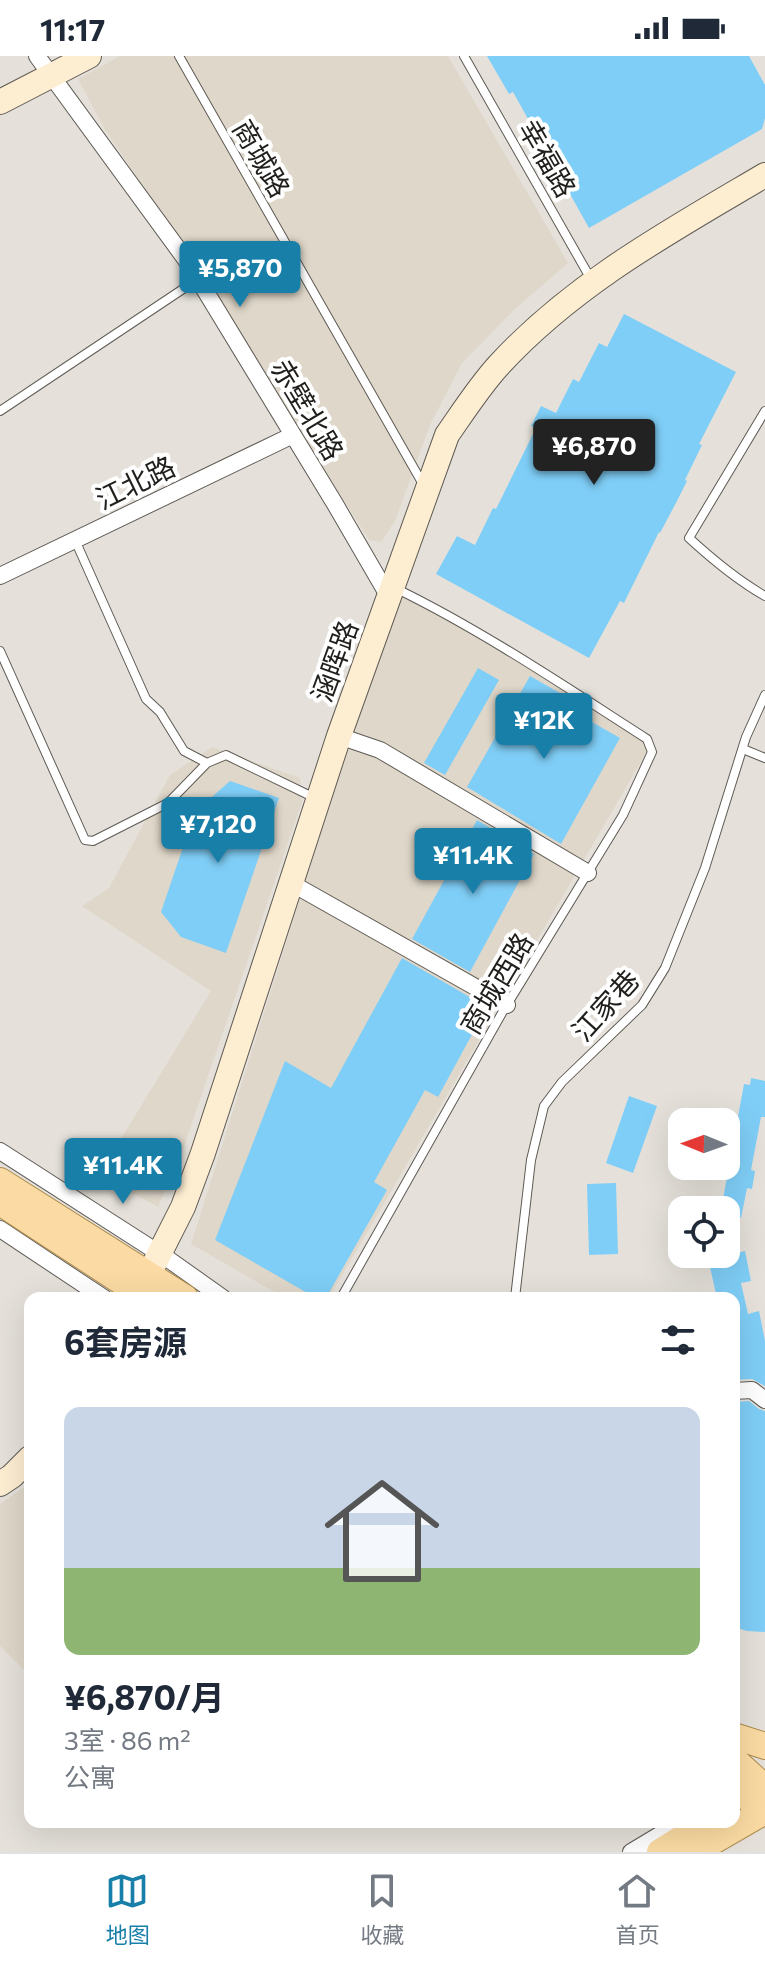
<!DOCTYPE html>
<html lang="zh">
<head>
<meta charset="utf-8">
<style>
  :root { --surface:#fff; --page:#f6f6f7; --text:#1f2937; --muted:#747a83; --line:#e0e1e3; --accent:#187fa9 }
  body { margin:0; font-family:Commissioner,"Noto Sans SC",sans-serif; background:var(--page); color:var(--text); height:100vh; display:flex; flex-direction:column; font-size:30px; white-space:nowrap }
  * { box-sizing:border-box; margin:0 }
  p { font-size:26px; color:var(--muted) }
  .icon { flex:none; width:44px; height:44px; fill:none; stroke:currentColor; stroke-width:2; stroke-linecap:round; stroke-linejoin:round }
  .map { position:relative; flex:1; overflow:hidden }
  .panel { position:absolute; left:24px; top:1236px; width:716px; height:536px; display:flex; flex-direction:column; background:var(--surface); border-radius:16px; box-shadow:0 8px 32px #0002 }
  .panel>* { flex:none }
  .needle { width:52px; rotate:271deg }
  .fabs { position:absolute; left:668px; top:1052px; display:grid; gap:16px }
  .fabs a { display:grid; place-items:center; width:72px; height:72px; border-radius:16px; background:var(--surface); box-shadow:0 8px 32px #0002; font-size:40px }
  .price { position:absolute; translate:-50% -68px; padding:0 18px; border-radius:8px; background:var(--accent); color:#fff; font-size:26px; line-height:52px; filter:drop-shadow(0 2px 4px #0008) }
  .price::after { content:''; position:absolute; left:50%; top:48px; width:24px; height:18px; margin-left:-12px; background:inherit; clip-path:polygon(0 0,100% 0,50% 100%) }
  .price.on { background:#222; color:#fff }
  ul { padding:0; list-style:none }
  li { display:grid; align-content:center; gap:16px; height:424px; padding:0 40px }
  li+li { border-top:2px solid var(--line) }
  li span { display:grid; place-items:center; height:248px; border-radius:16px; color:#555 }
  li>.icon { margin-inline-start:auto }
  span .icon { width:144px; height:144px; fill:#fffc; stroke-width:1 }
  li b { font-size:34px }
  h2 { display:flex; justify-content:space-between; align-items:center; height:96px; padding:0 40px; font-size:34px }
  .status { display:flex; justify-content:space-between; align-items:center; height:56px; padding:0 40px; background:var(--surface); direction:ltr }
  .status svg { height:22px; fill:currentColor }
  .dock { display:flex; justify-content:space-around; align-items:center; height:112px; border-top:2px solid var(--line); background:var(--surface); font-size:22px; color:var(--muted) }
  .dock a { display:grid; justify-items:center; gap:4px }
  .dock .on { color:var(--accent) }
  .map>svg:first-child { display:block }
</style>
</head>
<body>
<div class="status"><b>11:17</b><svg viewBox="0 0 49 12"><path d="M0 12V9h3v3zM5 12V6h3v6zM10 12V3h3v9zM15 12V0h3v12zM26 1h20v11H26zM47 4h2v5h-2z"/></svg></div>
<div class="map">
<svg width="765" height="1796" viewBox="0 0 765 1796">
  <rect width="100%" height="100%" fill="#e5e1da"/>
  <path fill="#dfd7c9" d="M120,0H448L568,207L516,252L462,307L430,369L395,465L381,486L369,484L175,177L104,72L78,23Z
    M397,535L653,685L329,1242H285L191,1188Z
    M212,691L300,722L302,746L183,1093L158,1151L99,1119L211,935L82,850L109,832L170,719Z
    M30,1427V1620L0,1590V1448Z"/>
  <path fill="#7fcef7" d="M487,0H749L765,29V62L762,73L589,172L513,36L509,38Z
    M624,258L736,316L699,388L702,389L685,424L687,425L677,445L660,477L659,476L624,547L620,545L589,602L436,518L457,480L475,489L493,452L496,453L536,372L531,370L541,350L556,357L573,323L579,326L599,287L607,291Z
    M478,612L499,624L445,719L424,707Z
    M530,620L581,649L576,657L620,682L561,788L467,731Z
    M230,725L279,742L226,897L181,881L161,856L195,756Z
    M477,764L534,798L470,916L412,883Z
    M402,902L487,951L438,1041L425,1034L374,1126L387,1134L326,1242H316L215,1184L285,1005L331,1032Z
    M751,1022L765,1025V1061H761L751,1114L755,1115L752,1133L747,1132L741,1162L727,1159L730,1145L723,1143L744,1028L750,1029Z
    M629,1040L657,1050L633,1117L606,1107Z
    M616,1127L618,1198L589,1199L587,1128Z
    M745,1195L751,1225L741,1227L748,1258L759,1255L765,1285V1330L752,1323L734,1324V1242H717L707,1198H733Z
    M749,1345L759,1353L765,1355V1576L747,1575L734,1571V1346Z"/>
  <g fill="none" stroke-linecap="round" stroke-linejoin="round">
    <g stroke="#5e5a54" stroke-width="10">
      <path id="lane" d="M179,0L424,430
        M464,0L592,225
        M0,355L198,223
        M765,355L689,482C713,504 737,524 765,540
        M75,484L146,643L160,656L184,695L207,707
        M0,595L85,784L93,785L168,747L207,707L226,699L317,743
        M743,693L765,702
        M341,1242L502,957L623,759L652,696L647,683C566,631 483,575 397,533
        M515,1242L531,1104L544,1050L562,1026L642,949L665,912L705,812L746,681L765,639"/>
    </g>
    <g stroke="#5e5a54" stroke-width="18">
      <path id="street" d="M37,0L189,208L335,448L389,541
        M0,520L293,379
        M339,680L380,694L588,817
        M291,827L507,949
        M0,1095L168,1203L223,1242
        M0,1173L104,1242
        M734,1335L752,1334L765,1344
        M631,1796L681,1766"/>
    </g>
    <g stroke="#5e5a54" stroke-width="26">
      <path id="secondary" d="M0,46L89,0
        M140,1236L183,1151L203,1097L339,680L447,379C463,356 479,331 498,310C573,228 670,175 765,119
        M0,1428L12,1420L30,1402"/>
    </g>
    <g stroke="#ac8a4b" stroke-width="28">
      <path id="primary" d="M0,1125L185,1242
        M3,1148L147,1242
        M734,1680L765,1690
        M734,1704L765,1732
        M734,1729L763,1756
        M660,1796L708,1766
        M694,1796L765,1755"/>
    </g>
    <use href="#lane" stroke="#fff" stroke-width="8"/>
    <use href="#street" stroke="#fff" stroke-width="16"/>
    <use href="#secondary" stroke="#fdedd1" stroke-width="24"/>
    <use href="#primary" stroke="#fbdba3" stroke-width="26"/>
  </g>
  <g text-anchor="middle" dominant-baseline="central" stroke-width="8" stroke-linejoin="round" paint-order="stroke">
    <g font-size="28" fill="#201f1c" stroke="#fff">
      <text transform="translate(262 102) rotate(60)">商城路</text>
      <text transform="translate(548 102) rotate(60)">幸福路</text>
      <text transform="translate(308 353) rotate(59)">赤壁北路</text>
      <text transform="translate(135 426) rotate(-26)">江北路</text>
      <text transform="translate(334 605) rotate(-70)">涵晖路</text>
      <text transform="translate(496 927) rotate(-59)">商城西路</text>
      <text transform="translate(605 949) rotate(-48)">江家巷</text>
    </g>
  </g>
</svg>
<div class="fabs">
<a><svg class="needle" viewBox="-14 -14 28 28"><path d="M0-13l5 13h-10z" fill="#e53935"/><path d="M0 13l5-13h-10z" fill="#747a83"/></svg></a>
<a><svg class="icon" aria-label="locate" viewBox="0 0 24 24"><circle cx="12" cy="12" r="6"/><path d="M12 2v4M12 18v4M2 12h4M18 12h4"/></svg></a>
</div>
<b class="price" style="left:240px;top:253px">¥5,870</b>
<b class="price on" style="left:594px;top:431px">¥6,870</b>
<b class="price" style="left:544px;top:705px">¥12K</b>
<b class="price" style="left:218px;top:809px">¥7,120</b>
<b class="price" style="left:473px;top:840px">¥11.4K</b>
<b class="price" style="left:123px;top:1150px">¥11.4K</b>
<section class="panel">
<h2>6套房源<svg class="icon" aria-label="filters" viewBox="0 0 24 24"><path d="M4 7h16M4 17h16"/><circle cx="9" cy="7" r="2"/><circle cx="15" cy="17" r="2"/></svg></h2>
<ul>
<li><span style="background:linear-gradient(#c9d6e8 65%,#8fb573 0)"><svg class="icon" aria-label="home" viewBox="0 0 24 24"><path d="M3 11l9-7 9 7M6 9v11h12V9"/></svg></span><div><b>¥6,870/月</b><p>3室 · 86 m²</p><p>公寓</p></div></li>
</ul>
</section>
</div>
<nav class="dock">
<a class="on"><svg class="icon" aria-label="map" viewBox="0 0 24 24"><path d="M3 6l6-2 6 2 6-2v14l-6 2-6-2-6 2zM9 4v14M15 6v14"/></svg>地图</a>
<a><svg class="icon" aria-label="saved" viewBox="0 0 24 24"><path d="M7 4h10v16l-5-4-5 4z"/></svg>收藏</a>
<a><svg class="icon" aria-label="home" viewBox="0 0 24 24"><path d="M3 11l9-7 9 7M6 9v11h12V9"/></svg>首页</a>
</nav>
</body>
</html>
